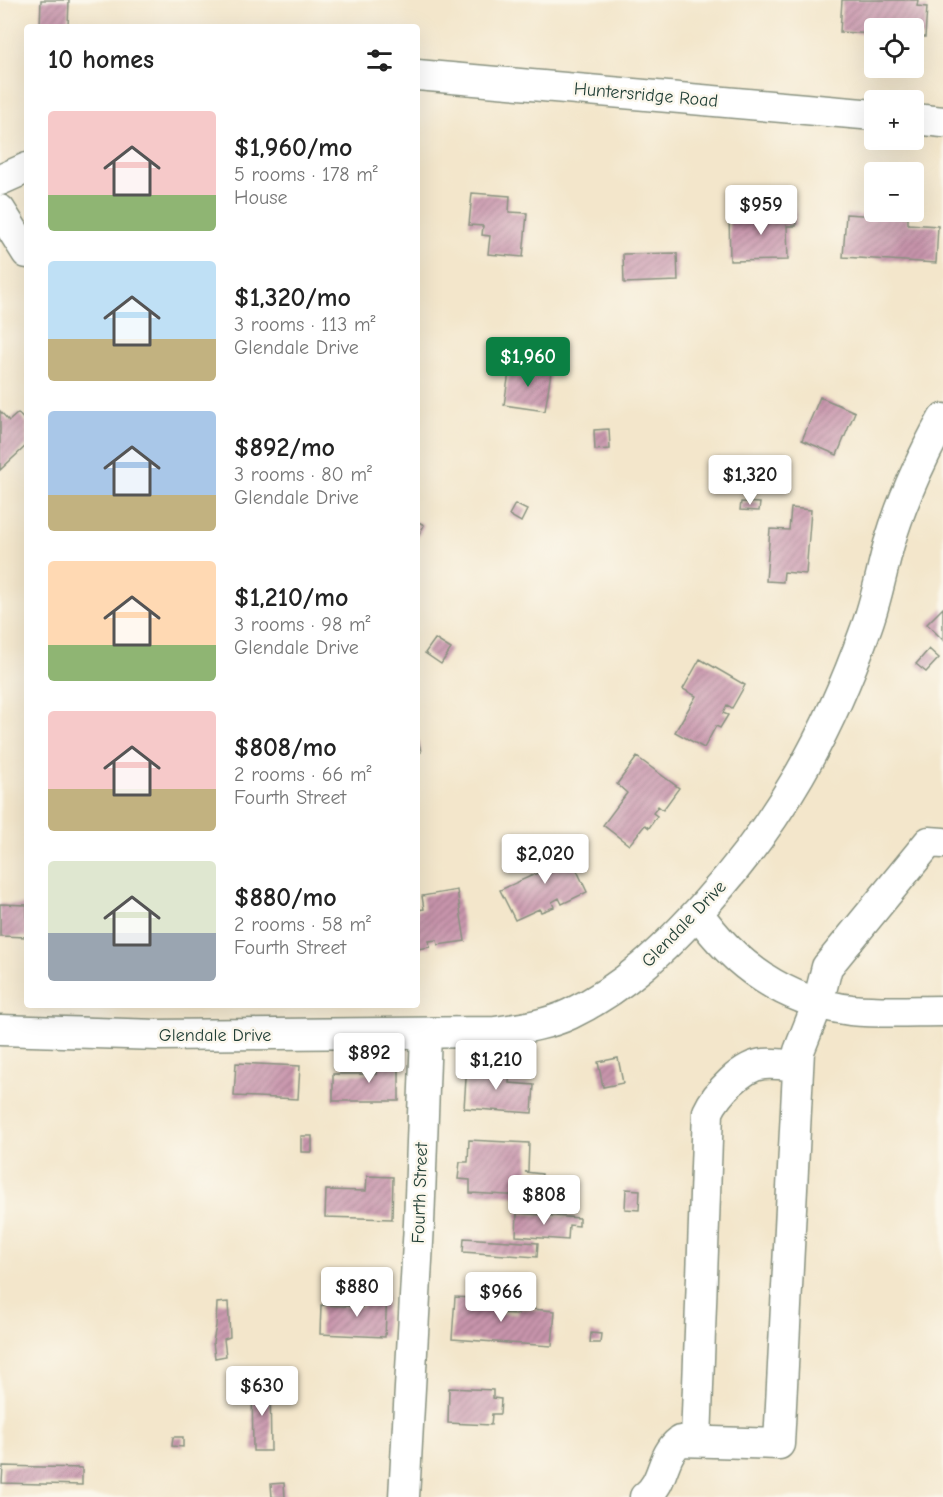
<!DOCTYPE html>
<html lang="en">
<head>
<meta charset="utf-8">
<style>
  :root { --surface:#fff; --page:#f6f6f6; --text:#222; --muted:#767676; --accent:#0b8043 }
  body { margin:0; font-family:"Comic Neue",sans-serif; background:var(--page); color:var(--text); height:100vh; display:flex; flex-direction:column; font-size:22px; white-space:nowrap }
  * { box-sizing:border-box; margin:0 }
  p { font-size:20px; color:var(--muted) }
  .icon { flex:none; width:33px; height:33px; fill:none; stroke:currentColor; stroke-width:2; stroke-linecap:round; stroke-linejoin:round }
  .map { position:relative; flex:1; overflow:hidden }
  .side { position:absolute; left:24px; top:24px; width:396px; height:984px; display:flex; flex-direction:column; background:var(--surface); border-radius:6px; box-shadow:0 6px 24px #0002 }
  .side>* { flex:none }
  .fabs { position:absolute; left:864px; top:18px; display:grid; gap:12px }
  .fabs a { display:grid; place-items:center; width:60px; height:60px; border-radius:6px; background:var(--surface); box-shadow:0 6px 24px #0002; font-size:30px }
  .price { position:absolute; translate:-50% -51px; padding:0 14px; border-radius:6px; background:#fff; color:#222; font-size:20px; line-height:39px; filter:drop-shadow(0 2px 3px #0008) }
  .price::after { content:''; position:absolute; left:50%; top:36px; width:18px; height:14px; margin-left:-9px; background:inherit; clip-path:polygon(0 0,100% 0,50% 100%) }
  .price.on { background:var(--accent); color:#fff }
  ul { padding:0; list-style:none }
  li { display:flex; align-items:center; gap:18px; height:150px; padding:0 24px }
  li span { display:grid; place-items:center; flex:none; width:168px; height:120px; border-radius:6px; color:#555 }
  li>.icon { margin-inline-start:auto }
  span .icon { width:72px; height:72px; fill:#fffc; stroke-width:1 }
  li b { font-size:26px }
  h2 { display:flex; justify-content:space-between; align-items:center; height:72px; padding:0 24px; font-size:26px }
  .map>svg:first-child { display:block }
</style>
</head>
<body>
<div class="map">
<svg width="943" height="1497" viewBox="0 0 943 1497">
  <defs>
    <pattern id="building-hatch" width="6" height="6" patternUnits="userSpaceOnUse" patternTransform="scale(1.5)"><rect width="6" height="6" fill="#c894ac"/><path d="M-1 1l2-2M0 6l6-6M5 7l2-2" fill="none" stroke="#a27a8d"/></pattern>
  </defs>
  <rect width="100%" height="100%" fill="#fbf7ec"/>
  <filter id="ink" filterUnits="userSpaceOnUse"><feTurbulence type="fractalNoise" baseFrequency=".0167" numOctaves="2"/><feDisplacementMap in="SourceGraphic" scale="12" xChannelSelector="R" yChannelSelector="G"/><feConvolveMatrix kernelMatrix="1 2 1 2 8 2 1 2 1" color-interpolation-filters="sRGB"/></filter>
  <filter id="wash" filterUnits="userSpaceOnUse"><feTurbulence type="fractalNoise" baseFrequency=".008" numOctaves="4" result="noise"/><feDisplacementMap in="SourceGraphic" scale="24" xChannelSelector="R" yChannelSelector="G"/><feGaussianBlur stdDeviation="1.35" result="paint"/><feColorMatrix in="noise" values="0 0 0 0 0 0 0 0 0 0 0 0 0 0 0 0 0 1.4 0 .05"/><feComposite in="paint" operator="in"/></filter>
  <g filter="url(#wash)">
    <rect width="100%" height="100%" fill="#f3e6cb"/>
    <g id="blocks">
      <path fill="url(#building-hatch)" d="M41,0H69L68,27H40Z
        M842,0H918L917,6L927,7L925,37H914V28H874V34L840,32Z
        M472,193L510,196L509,212L527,213L523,257L488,254L490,236L482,235L483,226L469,225Z
        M777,207H796V226H787L788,260L730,261L729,215L777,214Z
        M846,214L908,218V224L938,226L936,263L843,257Z
        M677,253L678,281L624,283L623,254Z
        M510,366L551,372L545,411L504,405Z
        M820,397L855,412L837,455L802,440Z
        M0,411L9,421L18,413L27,423V445L0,470Z
        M609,429L610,449L595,450L594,430Z
        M757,458L786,463L781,489L753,484Z
        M741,502L760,503L759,511L740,510Z
        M515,504L527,510L521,522L509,515Z
        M791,508L811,510L806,574L784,572L783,582L766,581L770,529L789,530Z
        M417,521L424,525L417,539Z
        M943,608V640L927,624Z
        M435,639L451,649L441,664L425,653Z
        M929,649L939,658L926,672L916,664Z
        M700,659L745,685L732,708L727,705L723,713L728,715L720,728L716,726L704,748L675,732L696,696L683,689Z
        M418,739L421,752L417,754V740Z
        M637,757L679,788L663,810L658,806L653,813L657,816L649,828L645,825L629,845L603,825L627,793L617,784Z
        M565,845L587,892L562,904L559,898L552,902L554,907L541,912L539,909L515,920L500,890L538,873L532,860Z
        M457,890L465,941L438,945L437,940L429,941L430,947L417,949V910L424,909L422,896Z
        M0,904L27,905V937L0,936Z
        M618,1058L623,1083L603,1087L598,1062Z
        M376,1060H399V1101H333V1074H376Z
        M236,1063L300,1066L298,1099L234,1096Z
        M467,1064L510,1070L509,1083L534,1085L532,1113L464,1108Z
        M301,1136H312V1152H301Z
        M469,1140L529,1143L528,1171L525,1172L542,1174L540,1191H524V1196L470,1193V1180L458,1179L460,1162H468Z
        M367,1176L393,1177L392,1219L325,1217L326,1190L366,1191Z
        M626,1189L640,1190L639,1210L625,1209Z
        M517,1213L579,1218V1226L569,1225L568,1240L516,1236Z
        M464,1238L538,1243L537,1257L463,1252Z
        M363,1292L387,1293L385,1337L320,1334L321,1305L362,1307Z
        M455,1297L499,1300L498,1313L518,1314V1308L555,1311L552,1346L452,1339Z
        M228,1302L230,1337L224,1339L226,1356L215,1358L213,1342L216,1326L217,1303Z
        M591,1333L601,1334L600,1343H590Z
        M270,1382L271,1451H253L252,1383Z
        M449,1388L493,1390V1398L501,1399L500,1414H492L491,1425L448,1423Z
        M173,1437H183V1447L172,1446Z
        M3,1466L82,1468V1485L2,1483Z
        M284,1483L285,1497H272L271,1484Z"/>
    </g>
  </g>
  <g filter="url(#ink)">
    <use href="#blocks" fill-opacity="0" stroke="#899280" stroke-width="1.5"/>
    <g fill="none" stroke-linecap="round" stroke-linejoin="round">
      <g stroke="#899280" stroke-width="33">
        <path id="minor" d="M417,75L874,115
          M914,119L943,122
          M0,180L27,168
          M0,210L27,253
          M698,913C734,965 786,1002 851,1010C882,1013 913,1011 943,1011
          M0,1030L158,1035L495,1032C521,1028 547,1025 570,1014C624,988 666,948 706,903C780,820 828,735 865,631C876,603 881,573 889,544C902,500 921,459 943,419
          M696,1441L708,1112C716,1094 743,1065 764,1064C774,1063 787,1065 797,1066
          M404,1497L419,1224L426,1033
          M645,1497C666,1481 660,1456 680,1441L779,1444L799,1051L818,1003L827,967L929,842L943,843"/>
      </g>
      <use href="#minor" stroke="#fff" stroke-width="30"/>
    </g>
  </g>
  <g text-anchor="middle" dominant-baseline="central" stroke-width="5" stroke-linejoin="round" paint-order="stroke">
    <g font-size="18" fill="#1f3d34" stroke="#fbf7ec">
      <text transform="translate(646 95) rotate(5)">Huntersridge Road</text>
      <text transform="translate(684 924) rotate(-46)">Glendale Drive</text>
      <text x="215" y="1035">Glendale Drive</text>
      <text transform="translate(420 1193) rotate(-88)">Fourth Street</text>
    </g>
  </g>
</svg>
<div class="fabs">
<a><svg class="icon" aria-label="locate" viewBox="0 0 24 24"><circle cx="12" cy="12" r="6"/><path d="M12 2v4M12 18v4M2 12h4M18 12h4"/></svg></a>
<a>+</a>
<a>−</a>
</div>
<b class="price" style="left:761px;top:236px">$959</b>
<b class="price on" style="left:528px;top:388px">$1,960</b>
<b class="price" style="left:750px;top:506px">$1,320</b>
<b class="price" style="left:545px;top:885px">$2,020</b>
<b class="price" style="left:369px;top:1084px">$892</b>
<b class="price" style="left:496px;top:1091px">$1,210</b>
<b class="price" style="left:544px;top:1226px">$808</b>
<b class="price" style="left:357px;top:1318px">$880</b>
<b class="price" style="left:501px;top:1323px">$966</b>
<b class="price" style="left:262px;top:1417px">$630</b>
<section class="side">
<h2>10 homes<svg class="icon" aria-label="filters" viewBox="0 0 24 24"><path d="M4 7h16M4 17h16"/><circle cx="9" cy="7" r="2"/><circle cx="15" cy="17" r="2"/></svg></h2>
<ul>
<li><span style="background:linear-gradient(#f6c9c9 70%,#8fb573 0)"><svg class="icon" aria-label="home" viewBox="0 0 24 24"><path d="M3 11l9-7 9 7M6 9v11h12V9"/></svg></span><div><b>$1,960/mo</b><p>5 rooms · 178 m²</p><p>House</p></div></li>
<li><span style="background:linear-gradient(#bfe0f5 65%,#c2b280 0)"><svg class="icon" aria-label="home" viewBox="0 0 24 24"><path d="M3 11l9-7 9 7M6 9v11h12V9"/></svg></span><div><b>$1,320/mo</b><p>3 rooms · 113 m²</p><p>Glendale Drive</p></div></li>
<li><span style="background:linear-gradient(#a9c7e8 70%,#c2b280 0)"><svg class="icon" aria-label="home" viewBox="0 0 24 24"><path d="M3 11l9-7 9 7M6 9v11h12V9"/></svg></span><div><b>$892/mo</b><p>3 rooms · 80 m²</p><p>Glendale Drive</p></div></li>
<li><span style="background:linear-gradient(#ffd9b3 70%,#8fb573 0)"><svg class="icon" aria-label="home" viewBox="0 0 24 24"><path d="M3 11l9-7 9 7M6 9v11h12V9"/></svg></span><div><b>$1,210/mo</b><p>3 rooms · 98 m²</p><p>Glendale Drive</p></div></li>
<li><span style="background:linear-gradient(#f6c9c9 65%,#c2b280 0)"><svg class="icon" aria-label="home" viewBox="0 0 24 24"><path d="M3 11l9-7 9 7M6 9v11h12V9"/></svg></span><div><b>$808/mo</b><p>2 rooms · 66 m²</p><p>Fourth Street</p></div></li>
<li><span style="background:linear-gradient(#dfe7d0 60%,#9aa5b1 0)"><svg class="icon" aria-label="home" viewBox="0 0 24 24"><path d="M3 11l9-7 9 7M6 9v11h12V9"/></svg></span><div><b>$880/mo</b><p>2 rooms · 58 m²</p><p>Fourth Street</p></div></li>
</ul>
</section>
</div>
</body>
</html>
